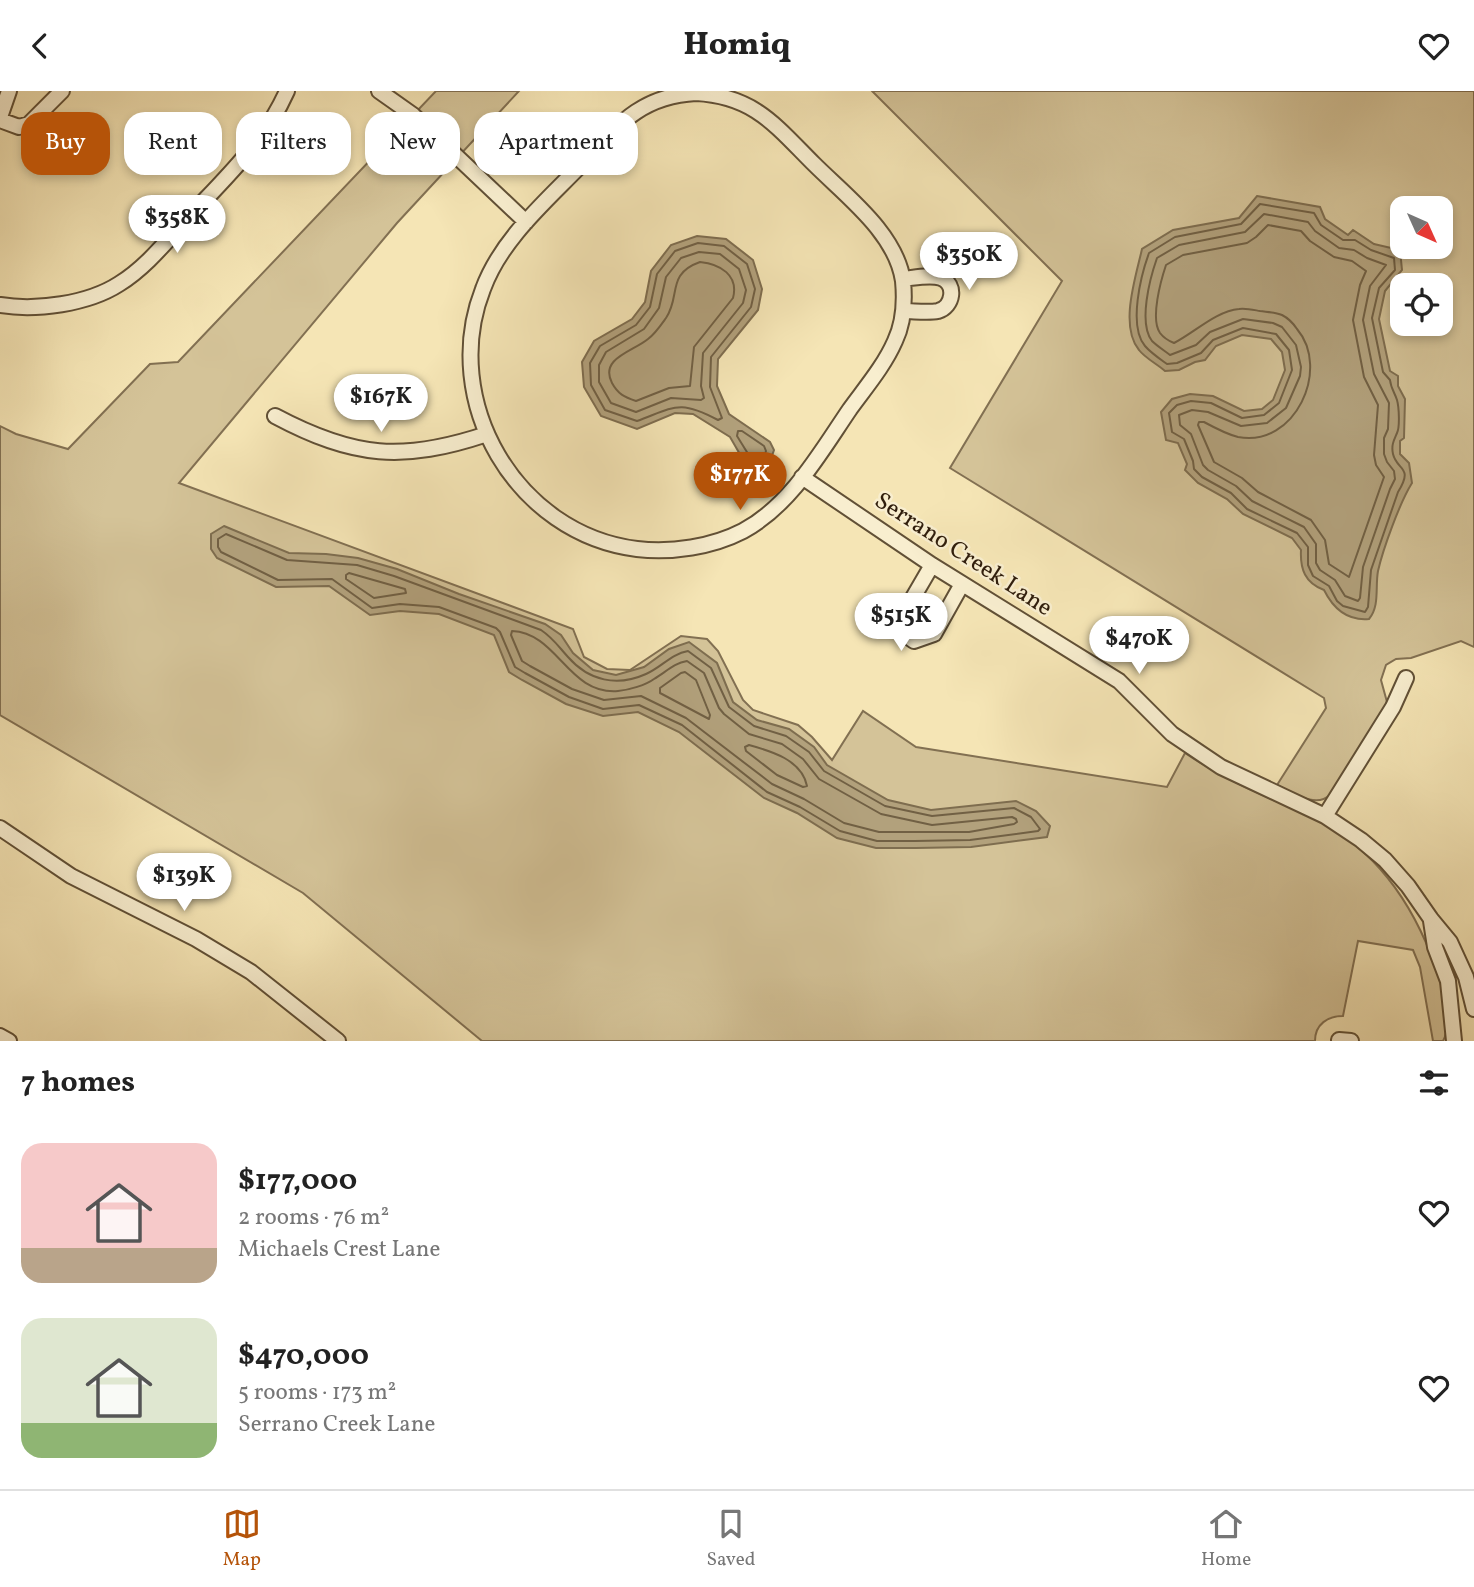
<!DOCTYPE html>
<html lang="en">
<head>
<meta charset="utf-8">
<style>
  :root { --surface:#fff; --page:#f6f6f6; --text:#222; --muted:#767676; --line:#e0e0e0; --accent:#b45309 }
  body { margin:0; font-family:Vollkorn,serif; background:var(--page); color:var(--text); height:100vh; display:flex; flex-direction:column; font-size:26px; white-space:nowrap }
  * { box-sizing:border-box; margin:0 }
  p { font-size:23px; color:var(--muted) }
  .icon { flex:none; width:38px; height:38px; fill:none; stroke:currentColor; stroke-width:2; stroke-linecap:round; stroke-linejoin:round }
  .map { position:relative; height:950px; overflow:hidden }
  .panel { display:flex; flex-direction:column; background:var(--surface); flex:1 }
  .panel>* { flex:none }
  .banner { position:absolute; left:21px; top:21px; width:700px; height:63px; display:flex; gap:14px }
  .needle { width:46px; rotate:135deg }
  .fabs { position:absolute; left:1390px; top:105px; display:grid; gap:14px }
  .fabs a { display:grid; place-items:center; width:63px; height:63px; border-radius:14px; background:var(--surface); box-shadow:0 4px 10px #0003; font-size:35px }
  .price { position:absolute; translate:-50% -60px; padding:0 16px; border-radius:24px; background:#fff; color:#222; font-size:23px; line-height:46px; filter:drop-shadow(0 2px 4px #0008) }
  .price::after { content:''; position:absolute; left:50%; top:42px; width:21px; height:16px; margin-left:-10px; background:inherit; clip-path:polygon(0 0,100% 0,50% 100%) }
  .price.active { background:var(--accent); color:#fff }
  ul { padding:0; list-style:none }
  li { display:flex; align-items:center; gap:21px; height:175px; padding:0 21px }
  li span { display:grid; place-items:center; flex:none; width:196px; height:140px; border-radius:21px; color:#555 }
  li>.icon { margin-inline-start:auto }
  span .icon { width:84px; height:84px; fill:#fffc; stroke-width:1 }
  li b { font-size:30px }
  h2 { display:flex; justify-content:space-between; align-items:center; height:84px; padding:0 21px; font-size:30px }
  .tag { padding:0 24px; border-radius:21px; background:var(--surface); box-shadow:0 4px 10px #0003; font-size:24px; line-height:63px }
  .tag.active { background:var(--accent); color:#fff }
  header { display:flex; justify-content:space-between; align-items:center; height:91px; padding:0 21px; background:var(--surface); font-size:32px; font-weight:800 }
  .dock { display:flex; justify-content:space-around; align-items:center; height:98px; border-top:2px solid var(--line); background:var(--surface); font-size:19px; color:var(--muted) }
  .dock a { display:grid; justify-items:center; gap:4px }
  .dock .active { color:var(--accent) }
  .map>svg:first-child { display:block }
</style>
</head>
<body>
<header><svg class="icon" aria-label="back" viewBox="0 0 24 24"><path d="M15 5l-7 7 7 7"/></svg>Homiq<svg class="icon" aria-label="heart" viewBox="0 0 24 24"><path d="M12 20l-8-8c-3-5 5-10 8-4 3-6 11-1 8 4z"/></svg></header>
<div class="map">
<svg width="1474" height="950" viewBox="0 0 1474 950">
  <rect width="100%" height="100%" fill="#f5e5b5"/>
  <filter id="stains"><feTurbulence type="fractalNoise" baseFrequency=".00286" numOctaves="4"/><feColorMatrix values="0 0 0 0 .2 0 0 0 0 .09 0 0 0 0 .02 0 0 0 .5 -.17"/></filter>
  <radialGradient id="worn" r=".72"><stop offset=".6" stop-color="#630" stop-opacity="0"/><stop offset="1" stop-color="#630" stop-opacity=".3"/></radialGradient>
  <path fill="#d4c398" stroke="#827052" stroke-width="2" fill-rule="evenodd" d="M436,0H519L397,132L179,392L573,538L584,566L607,578L630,579L681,545L707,548L718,560L743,609L753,619L798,634L812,646L832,669L863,620L916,656L1167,696L1185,662C1229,692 1272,707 1319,730C1379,761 1414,815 1436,877C1442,896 1453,932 1443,950H1433L1420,876L1413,859L1358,850L1343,925C1328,925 1315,933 1315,950H482L303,802L0,624V335L16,343L68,358L150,273L178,271Z
    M872,0H1474V556L1461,550L1411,567L1396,568L1386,574L1381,589L1387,611L1382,622L1330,704C1315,718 1293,701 1277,694L1326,617L1324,607L950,377L1062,190ZM1402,117H1440V156H1402ZM1402,194H1440V233H1402Z"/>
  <path fill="#b2a17c" stroke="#7e6d4f" stroke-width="2" d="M1257,105L1320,116L1325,128L1348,144L1353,139L1374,153L1400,159L1402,179L1385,200L1379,228L1390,280L1398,285V295L1405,308L1404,347L1400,350V363L1409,372L1412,392C1400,411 1383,458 1378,480C1375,496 1380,515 1369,528C1347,530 1333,517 1324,499C1305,492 1300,478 1301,459L1292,447L1243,423L1227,408L1198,392L1185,379L1187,373L1178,352L1166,349L1161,321L1172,308L1190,303L1213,305L1244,320L1262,318L1273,309L1285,279L1282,261L1271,248L1242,244L1216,255L1205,269L1195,271L1179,279L1165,280C1157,273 1145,267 1139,259C1119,235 1136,185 1142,158L1173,139L1239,127Z
    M697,145L726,148L753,169L762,198L758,219L718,268L717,295L729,323L770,351L774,359L769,373L755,378L745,372L730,346L693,323L675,322L637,338L601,325L584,296L582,271L594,250L632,228L645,211L651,180L671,154Z
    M224,435L289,462L326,463L358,467L397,478L459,503L545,533L561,544L573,562L593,579L616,584L644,576L669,558L689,551L717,572L733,611L757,629L789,638L814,656L827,674L888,709L931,719L1016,710L1036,720L1050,735L1047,746L971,756L916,757H876L837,747L797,722L764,707L679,641L638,621L603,625L566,613L522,589L509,581L494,544L439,523L400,520L370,524L329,495L276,496L217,467L211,458V443Z"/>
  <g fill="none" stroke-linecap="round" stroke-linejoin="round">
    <path stroke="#716044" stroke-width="2" d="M1260,113L1314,122L1321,134L1343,149H1355L1371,159L1394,167L1395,179L1379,197L1372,227L1383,281L1390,289C1391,298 1395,302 1397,309C1399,316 1400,336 1397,342C1394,349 1391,354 1393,363C1397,380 1414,375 1398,401L1371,479L1368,516L1365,521L1343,515L1337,510L1329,495L1313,485L1308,474V456L1297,442L1247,418L1231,402L1202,386L1194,378L1193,370L1184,348L1172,341L1169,322L1177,314L1191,310L1211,312L1242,327L1264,324L1279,312L1292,279L1289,259L1276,243L1243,237L1213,249L1201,262L1177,272L1167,273C1160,268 1151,262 1145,255C1128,235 1141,184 1149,162L1175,146L1241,133Z
      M1264,123L1308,131L1315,140L1339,157L1354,159L1367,167L1386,174L1370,195L1363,229L1374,283L1389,312L1388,338L1384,347V363L1387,371L1394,380L1395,388L1390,398L1363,476L1360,507L1358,510L1345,505L1335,489L1320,479L1316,472V453L1304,436L1252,410L1236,395L1208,379L1203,374L1191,343L1180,334L1179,324L1192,319L1208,321L1241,335L1267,332L1286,317L1300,285L1301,276L1296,254L1282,236L1273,232L1243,228L1210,241L1196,254L1170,264C1165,260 1157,255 1152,250C1138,232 1150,187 1157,167L1179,154L1245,141Z
      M1268,134L1301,140L1310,150L1334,166L1352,170L1366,180L1360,194L1353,229L1364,286L1378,314L1374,364L1376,374L1384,386L1349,486L1329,473L1325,449L1311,429L1258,401L1242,387L1214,371L1198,334L1199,331H1204C1215,337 1226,343 1238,346C1295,357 1331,278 1297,238C1293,232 1288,227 1282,224C1275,221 1267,221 1260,220C1254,219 1246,217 1239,218C1216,220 1194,242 1174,252C1169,250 1163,246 1160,242C1150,228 1161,189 1166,174L1183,164L1247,152L1256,146Z
      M698,152L724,155L747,173L755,198L751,216L711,266L710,296L722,327L718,329C679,308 675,316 637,330L605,319L591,294L590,272L600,255L636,234L650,216L657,183L675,160Z
      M699,161L720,163L739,178L746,199L743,212L703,262L701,295L704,307L701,309L671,307L636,321L611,312L599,291V274L606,261L644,238L659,217L666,186L681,167Z
      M700,171C720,173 739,184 733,207L694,256L690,295L669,297L636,310C624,306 618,303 612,292C599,267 634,260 648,248C655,243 661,234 666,227C681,205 666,183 700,171Z
      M738,340H742L764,355L766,360L763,368L756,370L750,366L737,345Z
      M226,443L287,469L357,474L394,485L541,539C553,547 558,555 568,566C589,590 617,596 646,583C662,576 671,563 688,560L711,577L729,616L754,635L786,645L809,661L824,680L885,715L932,725L1014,717L1031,726L1040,738L1038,740L970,749L915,750H877L840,740L800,716L767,701L682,634L639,614L603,618L569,606L525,582L515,576L500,541L496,537L439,516L400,513L372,517L332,488L278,489L221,461L218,456V448Z
      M349,482L405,498L406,502L374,507L346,488V484Z
      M512,540C558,542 568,604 618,600C629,599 646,594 654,588C666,581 674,572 687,570L704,582L719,617L724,623L749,643L782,653L803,668L819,688L881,723L932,734L1012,726L1016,728L1017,731L1014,733L969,741H879L844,732L804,708L772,693L686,627L641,605L604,609L572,598L530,575L522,570L511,544Z
      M681,582L685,581L696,589L710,624L709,628L660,602V597Z
      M749,654C771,660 802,669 807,695L803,696L777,684L746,660L745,656Z"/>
    <g stroke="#615036" stroke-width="18">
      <path id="minor" d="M379,0L413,24L526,131
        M696,2C754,5 775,34 814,73C846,105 896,142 903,190C905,211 904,231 895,250C884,275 866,296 850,318C820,362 791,414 743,440C712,456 672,462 637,458C516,443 439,310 483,198C501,149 544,112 579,76C616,37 638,5 696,2Z
        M0,26L9,0
        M0,29L19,36L29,33L62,0
        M903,188C914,187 931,183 941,187C957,193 953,216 938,220C928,222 914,220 904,220
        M0,214C36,220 88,213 119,193C145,177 165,152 185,130C223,89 264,52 287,0
        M275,325C354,367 403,371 487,343
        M802,386L932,474L1119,590L1172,643L1221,676L1325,725L1361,749L1385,769L1408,795L1431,828L1450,851L1466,886L1474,918
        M932,474L900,529L904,543L914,550L934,543L962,493
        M1325,725L1393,616L1406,587
        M0,737L71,785L196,848L251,881L338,950
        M1431,830L1435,856L1448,890L1454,950
        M0,945L9,950
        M1339,949L1351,950"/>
    </g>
    <use href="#minor" stroke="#f8eecf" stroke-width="14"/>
  </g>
  <g text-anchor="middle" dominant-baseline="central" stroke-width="5" stroke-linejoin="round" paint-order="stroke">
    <g font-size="24" fill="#301e0c" stroke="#f8eecf">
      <text transform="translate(963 464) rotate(33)">Serrano Creek Lane</text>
    </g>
  </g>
  <rect width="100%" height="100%" filter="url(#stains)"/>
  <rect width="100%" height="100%" fill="url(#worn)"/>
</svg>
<div class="fabs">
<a><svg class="needle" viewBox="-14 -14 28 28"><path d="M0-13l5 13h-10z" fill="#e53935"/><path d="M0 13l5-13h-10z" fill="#767676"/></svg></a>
<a><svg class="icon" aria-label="locate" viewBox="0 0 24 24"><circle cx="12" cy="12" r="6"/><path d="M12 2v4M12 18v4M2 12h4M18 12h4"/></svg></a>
</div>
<b class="price" style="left:177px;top:164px">$358K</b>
<b class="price" style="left:969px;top:201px">$350K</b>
<b class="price" style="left:381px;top:343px">$167K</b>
<b class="price active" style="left:740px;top:421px">$177K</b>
<b class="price" style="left:901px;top:562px">$515K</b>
<b class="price" style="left:1139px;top:585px">$470K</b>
<b class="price" style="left:184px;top:822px">$139K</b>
<div class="banner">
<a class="tag active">Buy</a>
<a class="tag">Rent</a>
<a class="tag">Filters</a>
<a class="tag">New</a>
<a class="tag">Apartment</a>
</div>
</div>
<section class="panel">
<h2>7 homes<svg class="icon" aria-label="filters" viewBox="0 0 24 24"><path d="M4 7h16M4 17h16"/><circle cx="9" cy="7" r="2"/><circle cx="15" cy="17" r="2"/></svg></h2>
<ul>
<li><span style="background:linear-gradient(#f6c9c9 75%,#b9a48a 0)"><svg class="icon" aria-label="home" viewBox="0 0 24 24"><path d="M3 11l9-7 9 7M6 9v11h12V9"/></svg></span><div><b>$177,000</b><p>2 rooms · 76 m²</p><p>Michaels Crest Lane</p></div><svg class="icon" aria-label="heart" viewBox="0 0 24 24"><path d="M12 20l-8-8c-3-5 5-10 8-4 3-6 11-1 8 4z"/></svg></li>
<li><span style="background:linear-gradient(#dfe7d0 75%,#8fb573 0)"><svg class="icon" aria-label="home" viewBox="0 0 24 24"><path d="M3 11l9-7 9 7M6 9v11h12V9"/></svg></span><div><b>$470,000</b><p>5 rooms · 173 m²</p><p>Serrano Creek Lane</p></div><svg class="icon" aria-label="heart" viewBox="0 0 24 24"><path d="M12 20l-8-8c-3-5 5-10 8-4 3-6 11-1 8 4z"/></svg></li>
</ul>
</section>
<nav class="dock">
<a class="active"><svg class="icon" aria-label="map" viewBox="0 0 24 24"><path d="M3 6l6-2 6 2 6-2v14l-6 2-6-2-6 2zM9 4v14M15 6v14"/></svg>Map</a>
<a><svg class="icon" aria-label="saved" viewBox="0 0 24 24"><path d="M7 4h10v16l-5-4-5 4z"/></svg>Saved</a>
<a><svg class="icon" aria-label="home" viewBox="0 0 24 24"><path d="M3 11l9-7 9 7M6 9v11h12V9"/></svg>Home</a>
</nav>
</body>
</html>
